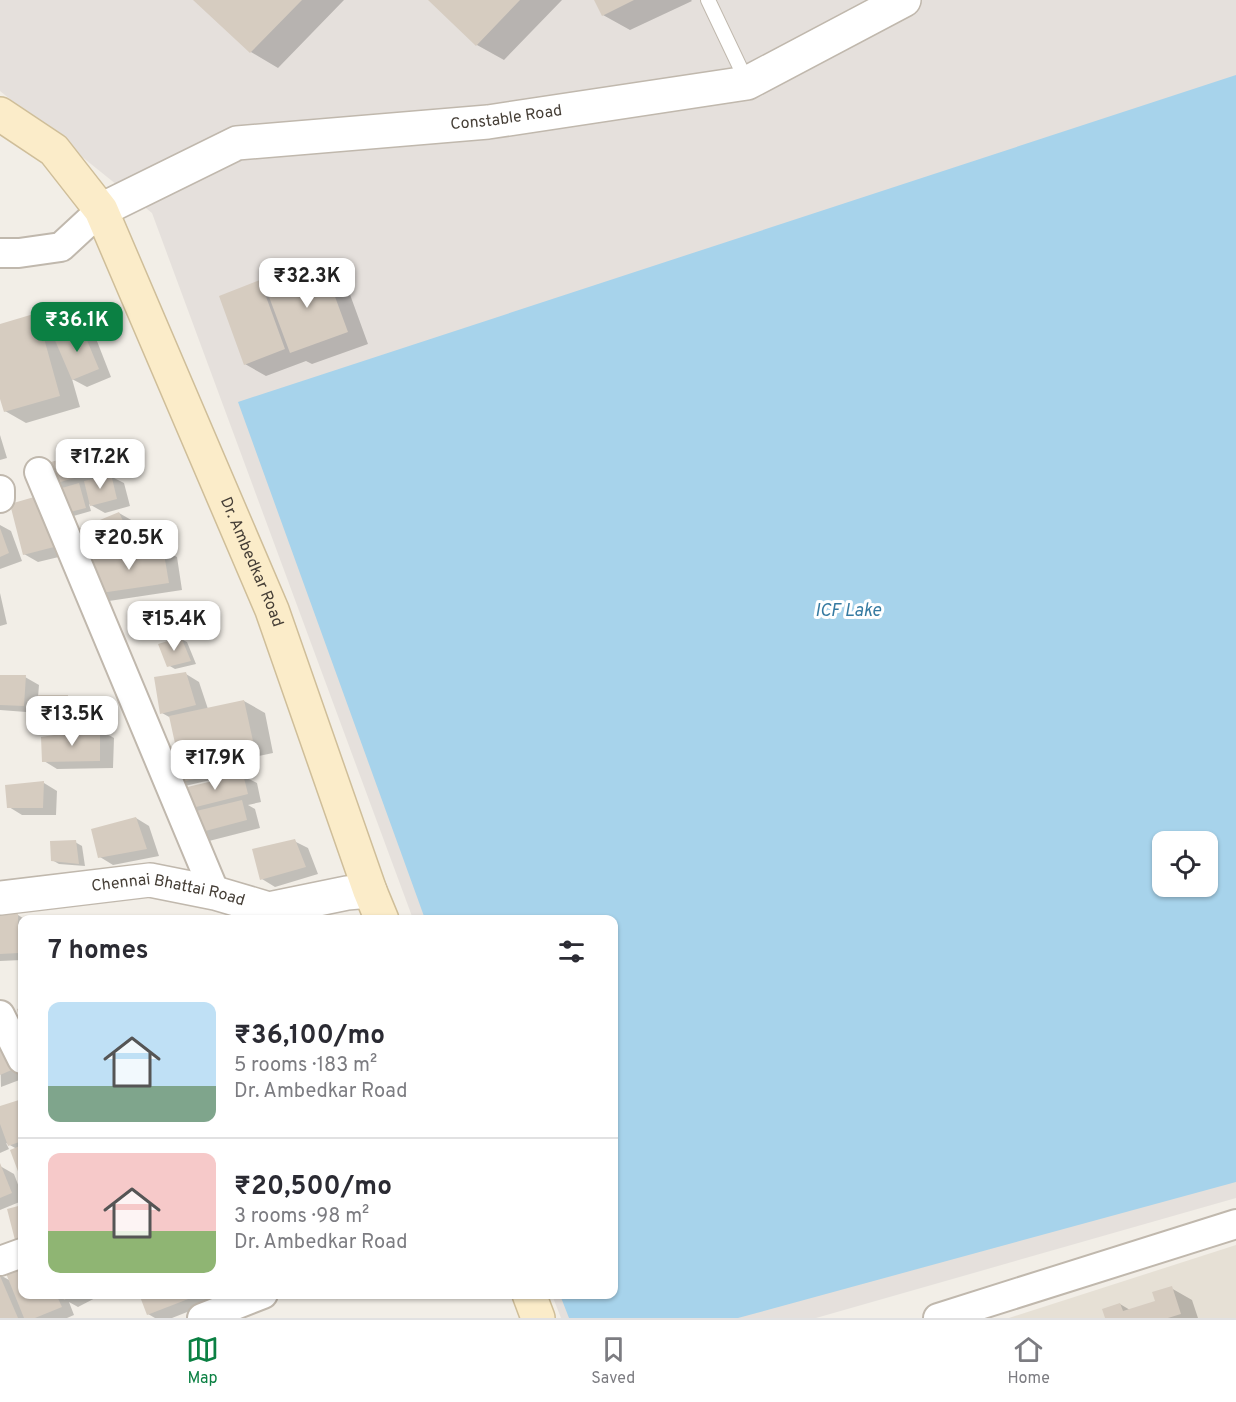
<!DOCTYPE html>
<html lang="en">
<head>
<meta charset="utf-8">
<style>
  :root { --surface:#fff; --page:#f7f7f7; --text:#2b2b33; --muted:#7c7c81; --line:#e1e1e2; --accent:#0b8043 }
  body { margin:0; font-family:Overpass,sans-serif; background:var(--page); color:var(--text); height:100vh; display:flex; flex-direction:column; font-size:22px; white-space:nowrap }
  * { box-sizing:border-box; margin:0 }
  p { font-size:20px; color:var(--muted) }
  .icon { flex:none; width:33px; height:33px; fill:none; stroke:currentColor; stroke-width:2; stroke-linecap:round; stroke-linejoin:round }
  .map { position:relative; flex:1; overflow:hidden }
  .sheet { position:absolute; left:18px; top:915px; width:600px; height:384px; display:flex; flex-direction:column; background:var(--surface); border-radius:12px; box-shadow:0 2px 4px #0004 }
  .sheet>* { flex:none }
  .tools { position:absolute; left:1152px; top:831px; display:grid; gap:12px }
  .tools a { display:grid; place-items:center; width:66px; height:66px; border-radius:12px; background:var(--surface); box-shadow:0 2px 4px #0004; font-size:30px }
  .price { position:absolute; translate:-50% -51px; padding:0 14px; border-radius:12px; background:#fff; color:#222; font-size:20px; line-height:39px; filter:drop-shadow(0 2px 3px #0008) }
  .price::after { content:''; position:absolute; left:50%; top:36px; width:18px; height:14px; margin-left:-9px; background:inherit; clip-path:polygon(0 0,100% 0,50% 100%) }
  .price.active { background:var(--accent); color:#fff }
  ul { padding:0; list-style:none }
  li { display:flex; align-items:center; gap:18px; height:150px; padding:0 30px }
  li+li { border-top:2px solid var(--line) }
  li span { display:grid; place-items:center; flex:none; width:168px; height:120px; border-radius:12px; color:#555 }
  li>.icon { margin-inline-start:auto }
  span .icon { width:72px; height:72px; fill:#fffc; stroke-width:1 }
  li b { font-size:26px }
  h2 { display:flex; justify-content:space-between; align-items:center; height:72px; padding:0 30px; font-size:26px }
  .tab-bar { display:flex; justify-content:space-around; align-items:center; height:84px; border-top:2px solid var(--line); background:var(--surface); font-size:16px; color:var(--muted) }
  .tab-bar a { display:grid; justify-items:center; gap:3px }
  .tab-bar .active { color:var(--accent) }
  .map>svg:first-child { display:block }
</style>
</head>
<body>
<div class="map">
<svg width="1236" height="1318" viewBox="0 0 1236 1318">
  <rect width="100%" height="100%" fill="#f2eee7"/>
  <path fill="#e6e0d5" d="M1236,1245V1318H1009Z"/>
  <path fill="#e5e0dc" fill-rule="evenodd" d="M0,0H1236V1198L816,1318H561L552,1295L614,1294V920L413,919L152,213L0,91ZM1162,842H1208V886H1162Z"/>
  <path fill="#a7d3eb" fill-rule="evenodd" d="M1236,75V1182L738,1318H569L560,1295L614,1294V920L425,919L238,402ZM1162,842H1208V886H1162Z"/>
  <path fill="#0003" d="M196,0H344L278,68L251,52Z
    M430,0H562L504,60L477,45Z
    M596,0H691L692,1L630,30L603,15Z
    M323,266L344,278L368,344L312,364L306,361L266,376L245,364L260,282L268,286Z
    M37,315L58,327L61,337L81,328L95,336L111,377L87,387L72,379L80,407L26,423L5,411L0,393V325Z
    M0,435L7,458L0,460Z
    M88,452L102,460L107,476H110L124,483L130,506L105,513L89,504L91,511L70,517L51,484Z
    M40,497L67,555L38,562L24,554Z
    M119,513L133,521L142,543L109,557L163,550L177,557L182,590L109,601L95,593L99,560L87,553Z
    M0,525L11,531L22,561L0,569Z
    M0,593L7,624L0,626Z
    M158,614L164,618L168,631L154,632L147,629Z
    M181,639L187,642L196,664L175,669L168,665Z
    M186,674L199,682L208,709L244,701L265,713L273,753L220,764L223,777L185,786L179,782L194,765L179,756L171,718L162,713Z
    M0,676L25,677L39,685L38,697H68L81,705V728L53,729L39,721V713L0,710Z
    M100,730L114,738L113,768L57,769L44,761L43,738Z
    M243,776L257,783L261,802L248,805L255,809L260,828L209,841L195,833L189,808Z
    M44,783L57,791L56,815H22L9,807Z
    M136,818L149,826L159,856L113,865L100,857Z
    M294,841L308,848L318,874L275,887L262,879Z
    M75,842L82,846L85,866L59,864L52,860Z
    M0,915H18L26,920H22V960L0,961Z
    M0,1050L22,1065V1079L1,1087Z
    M19,1101L22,1103V1174L20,1173L17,1149L6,1143L9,1149L0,1153V1108Z
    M0,1166L14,1174L22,1195V1201L0,1210Z
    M22,1207V1242L16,1239L9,1210Z
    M22,1260V1294H103L78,1307L69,1302L74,1315L67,1318H0V1275L11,1281Z
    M1171,1288L1192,1300L1198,1318H1106L1120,1304L1130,1310L1157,1302Z
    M141,1294H251L210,1303L172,1318H155L148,1314Z"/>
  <path fill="#d6ccc0" d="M193,0H302L250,53Z
    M428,0H520L476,46Z
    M594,0H634L602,16Z
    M323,264L348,332L290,353L265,286Z
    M260,280L285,349L244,365L219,296Z
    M37,313L60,396L4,412L0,399V324Z
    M81,326L99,369L72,380L54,338Z
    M89,451L95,472L50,485L44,464Z
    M111,474L117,499L90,506L84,481Z
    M79,483L86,508L62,514L55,490Z
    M41,495L54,547L23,555L10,504Z
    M119,512L129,535L86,554L76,530Z
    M0,528L9,553L0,557Z
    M163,548L169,583L94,594L88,560Z
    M158,613L162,628L146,630L143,617Z
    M181,637L191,661L167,667L158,644Z
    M186,672L196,705L160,714L154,677Z
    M0,675H26L24,706L0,705Z
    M38,695H68V721L38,722Z
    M244,700L253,741L178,757L169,716Z
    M100,728V761L42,762L41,737Z
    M214,759L217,774L177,783L174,768Z
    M243,774L248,794L188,809L183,788Z
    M44,781L43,808H7L5,785Z
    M242,800L247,820L194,834L188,813Z
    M136,817L147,849L98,858L91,829Z
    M295,839L306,867L260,880L252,849Z
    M76,840L79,864L51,861L50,841Z
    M0,914H18L19,953L0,954Z
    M22,1007V1028L17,1009Z
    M6,1046L14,1069L0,1075V1048Z
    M19,1100L22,1110V1141L8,1146L0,1124V1106Z
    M22,1145V1172L19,1174L10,1150Z
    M0,1163L12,1193L0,1198Z
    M22,1205V1238L15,1240L7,1209Z
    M22,1258V1294H56L62,1307L35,1318H24L3,1266Z
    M0,1276L18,1318H0Z
    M1172,1286L1181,1314L1168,1318H1105L1102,1309L1120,1303L1123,1311L1155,1301L1152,1292Z
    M62,1294H75L64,1300Z
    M139,1294H195L196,1296L147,1315Z"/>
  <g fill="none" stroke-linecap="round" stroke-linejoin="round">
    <g stroke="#c0b8ad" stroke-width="16">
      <path id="service" d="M708,0L747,82"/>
    </g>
    <g stroke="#c0b8ad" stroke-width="32">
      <path id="minor" d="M0,253H19L61,247L101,210
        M39,472L215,893
        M0,490V498
        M0,1015L22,1059
        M0,1261L22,1253
        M202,1318L263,1294
        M938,1318L1236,1224"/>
    </g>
    <g stroke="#c0b8ad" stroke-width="36">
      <g id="tertiary">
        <path id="s1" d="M101,210L237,143L488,122L747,83L904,0"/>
        <path id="s2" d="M0,898L150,880L215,893L269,909L347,893L370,891"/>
      </g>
    </g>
    <g stroke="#cfbe99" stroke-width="36">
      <g id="secondary">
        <path id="s3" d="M0,114L54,150L101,210L272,610L370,891L382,920"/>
        <path d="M529,1294L538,1318"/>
      </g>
    </g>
    <use href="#service" stroke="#fff" stroke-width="14"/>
    <use href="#minor" stroke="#fff" stroke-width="28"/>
    <use href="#tertiary" stroke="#fff" stroke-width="33"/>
    <use href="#secondary" stroke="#fbecc9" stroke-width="33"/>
  </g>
  <g text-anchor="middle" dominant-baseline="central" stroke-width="6" stroke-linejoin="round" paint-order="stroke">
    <g font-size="16" fill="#453e36" stroke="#fff">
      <text stroke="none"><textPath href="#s1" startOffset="422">Constable Road</textPath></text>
      <text stroke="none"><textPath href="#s3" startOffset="524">Dr. Ambedkar Road</textPath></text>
      <text stroke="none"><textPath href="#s2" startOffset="170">Chennai Bhattai Road</textPath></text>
    </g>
    <g font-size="18" font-style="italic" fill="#357aa1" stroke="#fff">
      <text x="848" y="611">ICF Lake</text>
    </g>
  </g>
</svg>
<div class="tools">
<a><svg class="icon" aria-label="locate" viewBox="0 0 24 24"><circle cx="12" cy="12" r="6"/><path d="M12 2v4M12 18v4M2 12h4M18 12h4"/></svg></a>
</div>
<b class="price" style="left:307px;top:309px">₹32.3K</b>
<b class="price active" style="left:77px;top:353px">₹36.1K</b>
<b class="price" style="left:100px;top:490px">₹17.2K</b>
<b class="price" style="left:129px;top:571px">₹20.5K</b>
<b class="price" style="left:174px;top:652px">₹15.4K</b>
<b class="price" style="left:72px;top:747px">₹13.5K</b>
<b class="price" style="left:215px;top:791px">₹17.9K</b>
<section class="sheet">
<h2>7 homes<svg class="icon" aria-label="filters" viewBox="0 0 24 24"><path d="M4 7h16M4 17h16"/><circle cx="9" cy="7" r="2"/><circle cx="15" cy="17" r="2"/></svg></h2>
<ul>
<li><span style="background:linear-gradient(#bfe0f5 70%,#7fa58c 0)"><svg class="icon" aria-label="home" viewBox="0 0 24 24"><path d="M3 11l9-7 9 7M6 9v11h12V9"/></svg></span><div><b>₹36,100/mo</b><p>5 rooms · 183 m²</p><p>Dr. Ambedkar Road</p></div></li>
<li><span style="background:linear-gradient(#f6c9c9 65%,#8fb573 0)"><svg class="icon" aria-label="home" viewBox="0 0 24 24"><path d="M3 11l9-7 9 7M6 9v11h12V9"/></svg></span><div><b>₹20,500/mo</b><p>3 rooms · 98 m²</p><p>Dr. Ambedkar Road</p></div></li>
</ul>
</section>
</div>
<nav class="tab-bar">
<a class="active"><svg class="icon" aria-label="map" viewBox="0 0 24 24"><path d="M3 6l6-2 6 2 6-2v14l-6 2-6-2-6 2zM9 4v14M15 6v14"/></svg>Map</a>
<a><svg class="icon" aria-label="saved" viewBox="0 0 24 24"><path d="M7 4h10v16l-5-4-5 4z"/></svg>Saved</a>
<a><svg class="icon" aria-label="home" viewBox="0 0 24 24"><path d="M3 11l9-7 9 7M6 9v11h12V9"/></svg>Home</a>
</nav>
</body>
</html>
